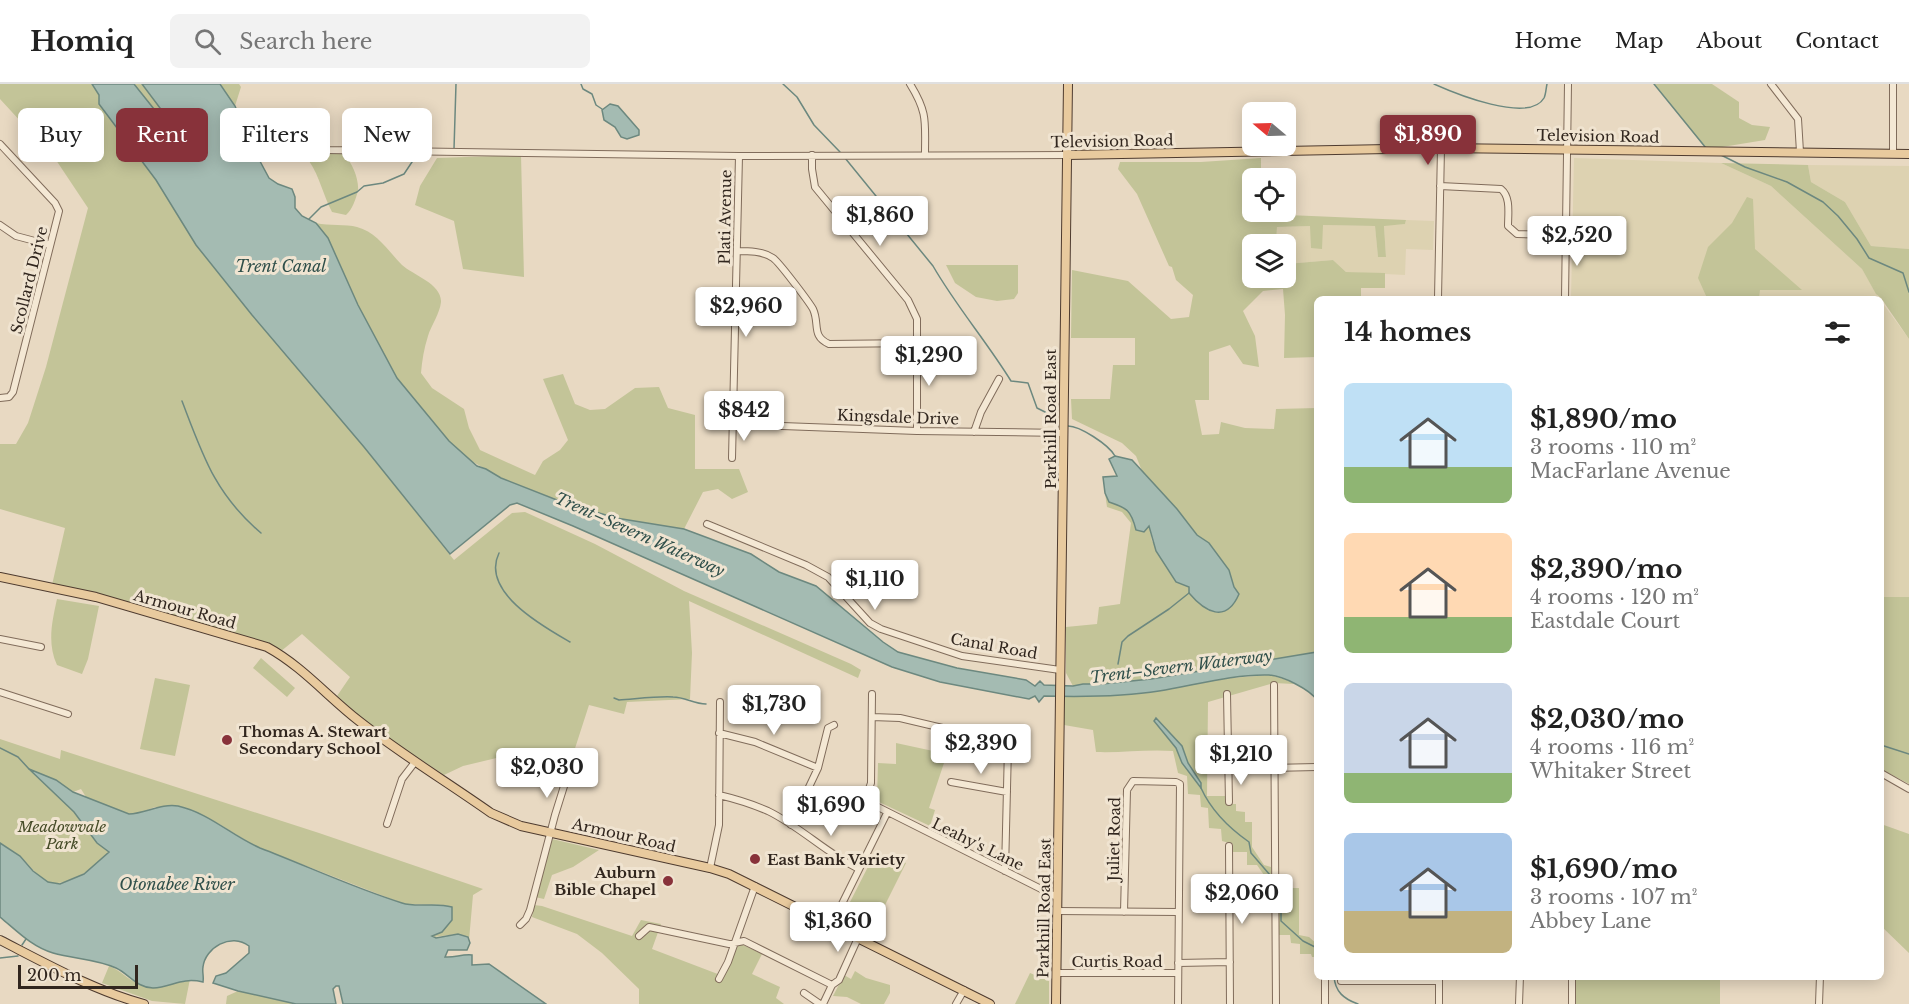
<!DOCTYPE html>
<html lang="en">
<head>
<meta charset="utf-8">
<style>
  :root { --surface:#fff; --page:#f2f2f2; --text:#222; --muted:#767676; --line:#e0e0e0; --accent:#88323a }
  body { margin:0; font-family:"Libre Baskerville",serif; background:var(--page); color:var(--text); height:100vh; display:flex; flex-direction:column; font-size:22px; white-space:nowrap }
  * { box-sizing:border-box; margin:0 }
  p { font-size:20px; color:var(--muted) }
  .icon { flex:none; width:33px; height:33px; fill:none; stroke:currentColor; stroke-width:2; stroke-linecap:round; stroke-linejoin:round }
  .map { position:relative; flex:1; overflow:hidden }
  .drawer { position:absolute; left:1314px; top:212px; width:570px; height:684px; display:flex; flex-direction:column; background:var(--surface); border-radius:9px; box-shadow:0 3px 15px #0003 }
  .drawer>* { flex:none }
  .top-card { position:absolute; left:18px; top:24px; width:570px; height:54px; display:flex; gap:12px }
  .needle { width:39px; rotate:289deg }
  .fabs { position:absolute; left:1242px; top:18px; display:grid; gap:12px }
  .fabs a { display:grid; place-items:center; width:54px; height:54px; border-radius:9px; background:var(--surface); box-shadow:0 3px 15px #0003; font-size:30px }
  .scale { position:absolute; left:18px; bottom:15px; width:120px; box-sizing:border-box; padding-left:6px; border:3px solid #31261e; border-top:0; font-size:16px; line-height:21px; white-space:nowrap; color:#31261e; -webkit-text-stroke:4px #f0e4d1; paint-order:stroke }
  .price { position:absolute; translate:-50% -51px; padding:0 14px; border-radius:6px; background:#fff; color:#222; font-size:20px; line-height:39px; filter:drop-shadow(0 2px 3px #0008) }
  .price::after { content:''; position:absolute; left:50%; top:36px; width:18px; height:14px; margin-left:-9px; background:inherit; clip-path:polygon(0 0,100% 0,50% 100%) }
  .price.on { background:var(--accent); color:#fff }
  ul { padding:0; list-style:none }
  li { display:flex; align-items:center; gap:18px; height:150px; padding:0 30px }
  li span { display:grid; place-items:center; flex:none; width:168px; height:120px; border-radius:9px; color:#555 }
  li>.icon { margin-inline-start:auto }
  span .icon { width:72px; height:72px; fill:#fffc; stroke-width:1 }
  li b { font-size:26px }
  h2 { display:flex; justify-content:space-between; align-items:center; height:72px; padding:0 30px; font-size:26px }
  .tag { padding:0 21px; border-radius:9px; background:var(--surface); box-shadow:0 3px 15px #0003; font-size:21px; line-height:54px }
  .tag.on { background:var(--accent); color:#fff }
  header { display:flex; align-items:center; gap:36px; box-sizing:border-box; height:84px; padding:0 30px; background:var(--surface); border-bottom:2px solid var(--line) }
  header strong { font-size:28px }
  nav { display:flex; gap:33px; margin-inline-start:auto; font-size:21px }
  .search { width:420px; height:54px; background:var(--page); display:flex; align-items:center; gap:15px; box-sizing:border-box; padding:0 21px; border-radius:9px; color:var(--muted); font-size:22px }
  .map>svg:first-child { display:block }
</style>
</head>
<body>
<header>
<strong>Homiq</strong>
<div class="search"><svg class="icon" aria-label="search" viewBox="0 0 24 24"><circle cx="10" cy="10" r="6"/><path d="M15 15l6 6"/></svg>Search here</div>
<nav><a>Home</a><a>Map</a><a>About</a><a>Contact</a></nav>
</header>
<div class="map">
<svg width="1909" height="920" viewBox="0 0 1909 920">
  <rect width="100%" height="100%" fill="#e8d9c2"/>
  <path fill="#ddd2b1" d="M1574,74L1721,79L1771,102L1862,185L1879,214H1571Z
    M1808,81L1909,82V165L1871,162L1845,118L1811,98Z
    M1406,136L1434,137L1433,166L1406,165L1405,191L1346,188L1333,176L1286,180V160H1276L1277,143L1310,142L1321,165L1322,141L1375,142L1378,173L1386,172L1384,141L1405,140Z
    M1881,217L1909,255V513H1881Z"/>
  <path fill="#c3c498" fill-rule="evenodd" d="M0,0H92L99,11V20L156,96L196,161L252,231L364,363L454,476L512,429L525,428L595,460L684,507L851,580L861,586L858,594L689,517L692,569L690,615L627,618L624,630L589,621L568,686L526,667L463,682L444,691L370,642L337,612L350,593L302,550L280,568L114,517L104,511L52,501L65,444L0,425V360H16L28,339L46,283L88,124L56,76L0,15Z
    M134,0H239L241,3L235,22L253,62L272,49L276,48C288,52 336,65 344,71C352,78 359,95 358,106C356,115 352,126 346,131L332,128C323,111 320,93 309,77C290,77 274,75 256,67L259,75L170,45Z
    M1654,0H1712L1739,18V34L1752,41L1770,43L1765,56L1710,65L1705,64Z
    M521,71L524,193L463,185L454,137L415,121L420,102L437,74Z
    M1261,74V94H1252V128H1261V130L1406,136L1405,140L1384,142L1386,173H1378L1375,142L1323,141L1322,165L1311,164L1310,142L1277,143L1276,160H1252V194H1286V180L1333,176L1346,188L1385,189V204H1361V214H1317V273L1284,274L1285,231L1283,205L1263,207L1243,227L1255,252L1259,283L1243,280L1230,261L1209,268V316H1195L1202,351L1219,350L1221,338L1245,344L1274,345L1276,325L1317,324V568L1151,595L1102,600H1083L1073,602L1066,589V543L1097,540L1099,523L1120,520L1131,439L1122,428L1107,423L1105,409L1109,418L1126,423L1133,433L1146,443L1149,441L1152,457L1209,527L1219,528L1231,524L1234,503L1229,486L1209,459L1197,451L1177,425L1150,398L1142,387L1136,372L1122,359L1072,335L1071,315H1110L1113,281H1135V254H1071L1072,186L1128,197L1171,235L1189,233L1193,211L1176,196L1172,183L1169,182L1137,110L1118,85L1120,78H1201Z
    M1721,79L1808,81L1811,98L1845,118L1871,162L1909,165V255L1881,214L1876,210L1862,185L1771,102Z
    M1747,113L1753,115L1755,165L1802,206H1760L1759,214H1707L1698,194L1708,163L1732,139Z
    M316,139C329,142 346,140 357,143C377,148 389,168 402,181C413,191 442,200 441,218C440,229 431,242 428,252C424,264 422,277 421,289L432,304L464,325L469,344L480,366L535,391L543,377L560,366L568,356L543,295L563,290L575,320L590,326L605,325L635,304L659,303L668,324L695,331V385H739L748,408L732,415L718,405L703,408L684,445L616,434L562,418L501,394L468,375L449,357L397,294L358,221L328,154Z
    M946,181H1018V209L1014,215L997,217L976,213L955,199Z
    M1881,513H1909V700L1881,685Z
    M57,515L99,522L88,575L82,590L57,581C47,559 52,538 57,515Z
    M261,574L295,604L287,613L253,584Z
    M1270,591L1290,597L1294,600L1274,599L1208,618L1207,712H1226L1227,720H1236V727L1245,728V738H1252V763L1264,781L1271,783V797L1264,791L1257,781H1247V768H1233V760L1222,757L1221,745L1209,744L1208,724L1201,723L1200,711L1188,710L1187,692L1178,689L1173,667C1147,665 1122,669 1096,668L1093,646L1064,641V612L1106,611L1157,607L1218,595ZM1156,634L1182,662L1188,679L1201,699L1200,703L1182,679L1176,664L1154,637Z
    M155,594L190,601L175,672L140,665Z
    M0,655L60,675L61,666L319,749L483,805L473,811L469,856L458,850L433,853L432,851L444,821L404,820L255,762L221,741L199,730L155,723L137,730H129L86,713L81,705L73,708L56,696L31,687L74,728L97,758L109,768C101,779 87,788 75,794C44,808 40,791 20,772C14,767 7,763 0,759Z
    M896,659L947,670L929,724L935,726L930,742L879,718L877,715L878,679L896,680Z
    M1881,740L1909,750V869L1881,842Z
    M552,755L599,766L573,783L552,791L544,815L535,813Z
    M872,775L892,784L897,775L906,779L878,835L849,820Z
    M1277,804H1299V851L1309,853L1317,860V873H1312L1311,870H1300V860L1291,859L1290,851H1278Z
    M534,821L542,822L632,852L641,836L661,840L652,865L723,892L739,859L762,870L752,890L780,903L776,914L784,920H639V905L602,869L577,850L532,833Z
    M109,882C120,886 127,895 137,899C146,903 180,898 190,895L185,920L152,917L102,899Z
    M855,887L866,894L890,901V909L884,920H861L847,913L833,912L844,891L851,895Z
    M1030,889L1049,897V920H1015Z
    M1575,893H1720V920H1575Z
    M238,907L296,920H226L227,912Z"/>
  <path fill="#a4bbb2" stroke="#6c887f" stroke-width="1.5" d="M92,0H134L170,45L172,41L169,36L142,0H220L235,22L254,66L269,94L278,100L292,105L295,113V124L302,132L316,139L328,154L358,221L397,294L449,357L477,382L486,385L501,394L562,418L616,434L684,445L751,470L779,488L816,502L883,558L898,568L957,584L1026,596L1035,602L1040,597L1044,601L1073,602L1083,600H1102L1151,595L1317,568V616C1309,605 1283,592 1269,591C1232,590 1196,601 1159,607C1122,613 1082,613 1044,612L1039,618L1035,612L1029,615L940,598L892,583L573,442L517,419L510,421L450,470L364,363L252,231L196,161L156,96L99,20V11Z
    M610,20L618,22L639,46V51L627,55L621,53L615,43L604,36L602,26Z
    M1115,372L1132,376L1177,425L1197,451L1209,459L1229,486L1234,503L1239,510C1226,540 1205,528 1189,509V503L1176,498L1156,467L1149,442L1144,448L1136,446C1131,426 1127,424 1109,418L1105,409L1103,393L1117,392L1109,375Z
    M1156,634L1182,662L1188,679L1201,699V704L1182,679L1176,664L1154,637Z
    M29,685L56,696L73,708L129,730C145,730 161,719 178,722C209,729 232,752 260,764C307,782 354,804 402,819C417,824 435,818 452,823V836L442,848L432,852L436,854L458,850L468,853L470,859L467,866H448L445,873C455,874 461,870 472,871V881L489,880L546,920H343L339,902H336L333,905L336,920H296L238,907L213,899L216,892L226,889L249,869V862C231,848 205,864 203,883C202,888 204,892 203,898C181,893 172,903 153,904C137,904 129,890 116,884C96,875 74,875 53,869C32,863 17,847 0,833V759L20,772L33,787L48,798L60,800L84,790L109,768L97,759L74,728Z"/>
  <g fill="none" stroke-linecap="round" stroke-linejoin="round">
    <path stroke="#6c887f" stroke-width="1.5" d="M581,0L583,5L592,10L596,21L602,25
      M783,0L797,13L814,41L840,68
      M1434,0C1454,9 1529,40 1544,14C1546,10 1546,4 1547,0
      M1654,0L1706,64
      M424,65H435
      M454,65L456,0
      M1721,71L1745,83L1787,98L1823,118L1838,132L1857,155L1869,174L1903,189L1909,208
      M845,74L933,182C956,222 987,258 1011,297L1028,299L1037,324L1053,332L1056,340L1060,341
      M309,135L321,123L357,108L364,102L383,99L404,90L418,69
      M182,317C203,372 215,410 261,449
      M1067,342C1079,341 1109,361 1115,372
      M499,469C480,508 544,543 570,558
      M1118,580L1122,558L1128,552L1169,525L1189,509
      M614,614L619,616C635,615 658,612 673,613C685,613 694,620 706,620
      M1881,661L1909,670
      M0,664L18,673L29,685
      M1201,704C1211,726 1229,744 1249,758L1251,769L1270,791
      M1281,804V837L1303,857L1317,864
      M22,861L26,855
      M0,874L18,872
      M1334,892C1335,908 1344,915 1358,920"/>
    <g stroke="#806c5b" stroke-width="8">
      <path id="minor" d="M910,0C928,29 925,38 925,71
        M1771,0L1798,35L1800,68
        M318,57L326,66L739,72L1067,71
        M0,60L55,119L59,127L13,308L9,313L0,314
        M1893,70V0
        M812,71V85L815,103L908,216L917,235V347
        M1440,102L1501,105C1511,113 1508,130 1508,142L1517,150L1566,151
        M0,141L16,152L50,161
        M737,167C748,167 763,167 773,174C779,178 809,218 813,225C820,240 811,252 829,260L917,259
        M1438,214L1441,64
        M1565,214L1568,0
        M732,340L917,347L1064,349
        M974,348L981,328L999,295
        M732,374L739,72
        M707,440L806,481L828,493L870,539L881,545L962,572L1060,586
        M0,555L41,563
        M1274,601L1276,920
        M0,608L68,630
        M872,610L871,699L866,713L868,718L1057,813
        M1227,610L1229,718
        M872,633L900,634L1006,659L1008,663L1005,787
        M719,649L755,658L818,684
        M1230,685L1317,683
        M1881,689L1909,705
        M951,698L1007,708
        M719,711C736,715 752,720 768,727C801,743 827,770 859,785
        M387,740L402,695L415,678
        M791,741L818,684L828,644L834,641
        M1229,762L1230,920
        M710,784L719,741L720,618
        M1230,809H1275
        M1057,827L1178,828
        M1124,828L1127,706L1133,697L1176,698L1180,700L1178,920
        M832,840L887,729
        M520,841L526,835L530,826L555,731L565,699L569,694
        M639,852L649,843L729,860L744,857L832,901
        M1178,879L1230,878
        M1057,889H1178
        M1325,892V920
        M1439,892V920
        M719,895L728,878L755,802
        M1341,897H1439
        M804,909L820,920
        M823,920L832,901L839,896L858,854
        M956,920L964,906
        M1519,920L1520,892
        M1572,920V892
        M1819,920L1820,892"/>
    </g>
    <g stroke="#4e3b2f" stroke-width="10">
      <path id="major" d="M1067,71L1441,64L1909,70
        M0,493L96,513L267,563C302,582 328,613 359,637C401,670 447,698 491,729L521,742L710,784L729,790L990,920
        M0,856C45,879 95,907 144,920
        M1056,920L1068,0"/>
    </g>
    <use href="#minor" stroke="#f4e8d4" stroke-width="6"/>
    <use href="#major" stroke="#e8ca9e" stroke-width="8"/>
  </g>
  <g fill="#88323a" stroke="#f0e4d1" stroke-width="2">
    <circle cx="227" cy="656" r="6"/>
    <circle cx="755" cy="775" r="6"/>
    <circle cx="668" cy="797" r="6"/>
  </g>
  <g text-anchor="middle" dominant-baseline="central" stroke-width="6" stroke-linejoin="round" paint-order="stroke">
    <g font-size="15" fill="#31261e" stroke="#f0e4d1">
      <text transform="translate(1598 52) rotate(1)">Television Road</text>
      <text transform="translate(1112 57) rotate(-1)">Television Road</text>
      <text transform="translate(725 133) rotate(-89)">Plati Avenue</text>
      <text transform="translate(29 196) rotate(-76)">Scollard Drive</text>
      <text transform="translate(898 333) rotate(2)">Kingsdale Drive</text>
      <text transform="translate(1050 335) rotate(-90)">Parkhill Road East</text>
      <text transform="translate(185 525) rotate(16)">Armour Road</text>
      <text transform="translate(994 562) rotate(10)">Canal Road</text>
      <text transform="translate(624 751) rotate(13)">Armour Road</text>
      <text transform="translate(1114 755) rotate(-89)">Juliet Road</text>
      <text transform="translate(978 760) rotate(26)">Leahy's Lane</text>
      <text transform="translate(1044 824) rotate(-89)">Parkhill Road East</text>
      <text x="1117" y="877">Curtis Road</text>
    </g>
    <g font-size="15" font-weight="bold" fill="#31261e" stroke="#f0e4d1" text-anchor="start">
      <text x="239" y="647">Thomas A. Stewart<tspan x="239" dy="17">Secondary School</tspan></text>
      <text x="767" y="775">East Bank Variety</text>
      <text x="656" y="788" text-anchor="end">Auburn<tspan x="656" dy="17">Bible Chapel</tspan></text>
    </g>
    <g font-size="15" font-style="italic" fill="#454b27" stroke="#f0e4d1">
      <text x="62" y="742">Meadowvale<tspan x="62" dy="17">Park</tspan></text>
    </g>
    <g font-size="16" font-style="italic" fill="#2f4f4a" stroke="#f0e4d1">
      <text x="281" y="182">Trent Canal</text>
      <text transform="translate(640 450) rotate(24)">Trent–Severn Waterway</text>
      <text transform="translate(1181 582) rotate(-7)">Trent–Severn Waterway</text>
      <text x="177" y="800">Otonabee River</text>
    </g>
  </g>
</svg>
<div class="fabs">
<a><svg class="needle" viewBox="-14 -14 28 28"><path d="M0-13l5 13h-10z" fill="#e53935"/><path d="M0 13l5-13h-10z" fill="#767676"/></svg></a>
<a><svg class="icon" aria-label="locate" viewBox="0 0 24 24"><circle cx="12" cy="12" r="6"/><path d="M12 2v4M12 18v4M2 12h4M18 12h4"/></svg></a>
<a><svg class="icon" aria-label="layers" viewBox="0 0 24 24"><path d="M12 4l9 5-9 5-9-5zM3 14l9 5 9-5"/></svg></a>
</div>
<div class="scale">200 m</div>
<b class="price on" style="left:1428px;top:82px">$1,890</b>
<b class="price" style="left:880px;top:163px">$1,860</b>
<b class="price" style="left:1577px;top:183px">$2,520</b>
<b class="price" style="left:746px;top:254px">$2,960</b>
<b class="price" style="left:929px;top:303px">$1,290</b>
<b class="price" style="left:744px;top:358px">$842</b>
<b class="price" style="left:875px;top:527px">$1,110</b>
<b class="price" style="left:774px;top:652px">$1,730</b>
<b class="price" style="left:981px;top:691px">$2,390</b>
<b class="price" style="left:1241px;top:702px">$1,210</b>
<b class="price" style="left:547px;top:715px">$2,030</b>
<b class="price" style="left:831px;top:753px">$1,690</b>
<b class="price" style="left:1242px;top:841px">$2,060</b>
<b class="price" style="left:838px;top:869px">$1,360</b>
<div class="top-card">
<a class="tag">Buy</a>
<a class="tag on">Rent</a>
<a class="tag">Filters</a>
<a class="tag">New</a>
</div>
<section class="drawer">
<h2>14 homes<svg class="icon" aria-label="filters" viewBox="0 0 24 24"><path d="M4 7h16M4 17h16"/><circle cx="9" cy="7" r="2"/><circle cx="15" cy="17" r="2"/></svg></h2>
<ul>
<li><span style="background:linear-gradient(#bfe0f5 70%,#8fb573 0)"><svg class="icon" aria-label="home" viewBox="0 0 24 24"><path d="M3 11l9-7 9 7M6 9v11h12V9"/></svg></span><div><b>$1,890/mo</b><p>3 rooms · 110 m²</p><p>MacFarlane Avenue</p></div></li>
<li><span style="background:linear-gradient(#ffd9b3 70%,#8fb573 0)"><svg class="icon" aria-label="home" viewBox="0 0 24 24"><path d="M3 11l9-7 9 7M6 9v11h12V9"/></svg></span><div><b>$2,390/mo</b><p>4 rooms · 120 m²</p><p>Eastdale Court</p></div></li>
<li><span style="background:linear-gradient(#c9d6e8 75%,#8fb573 0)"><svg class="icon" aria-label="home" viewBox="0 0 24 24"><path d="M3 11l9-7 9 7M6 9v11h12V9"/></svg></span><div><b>$2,030/mo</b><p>4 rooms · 116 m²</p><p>Whitaker Street</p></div></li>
<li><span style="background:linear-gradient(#a9c7e8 65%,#c2b280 0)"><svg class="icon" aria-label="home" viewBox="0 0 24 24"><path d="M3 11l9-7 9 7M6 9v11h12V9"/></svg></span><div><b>$1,690/mo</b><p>3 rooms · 107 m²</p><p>Abbey Lane</p></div></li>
</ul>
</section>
</div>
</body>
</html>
